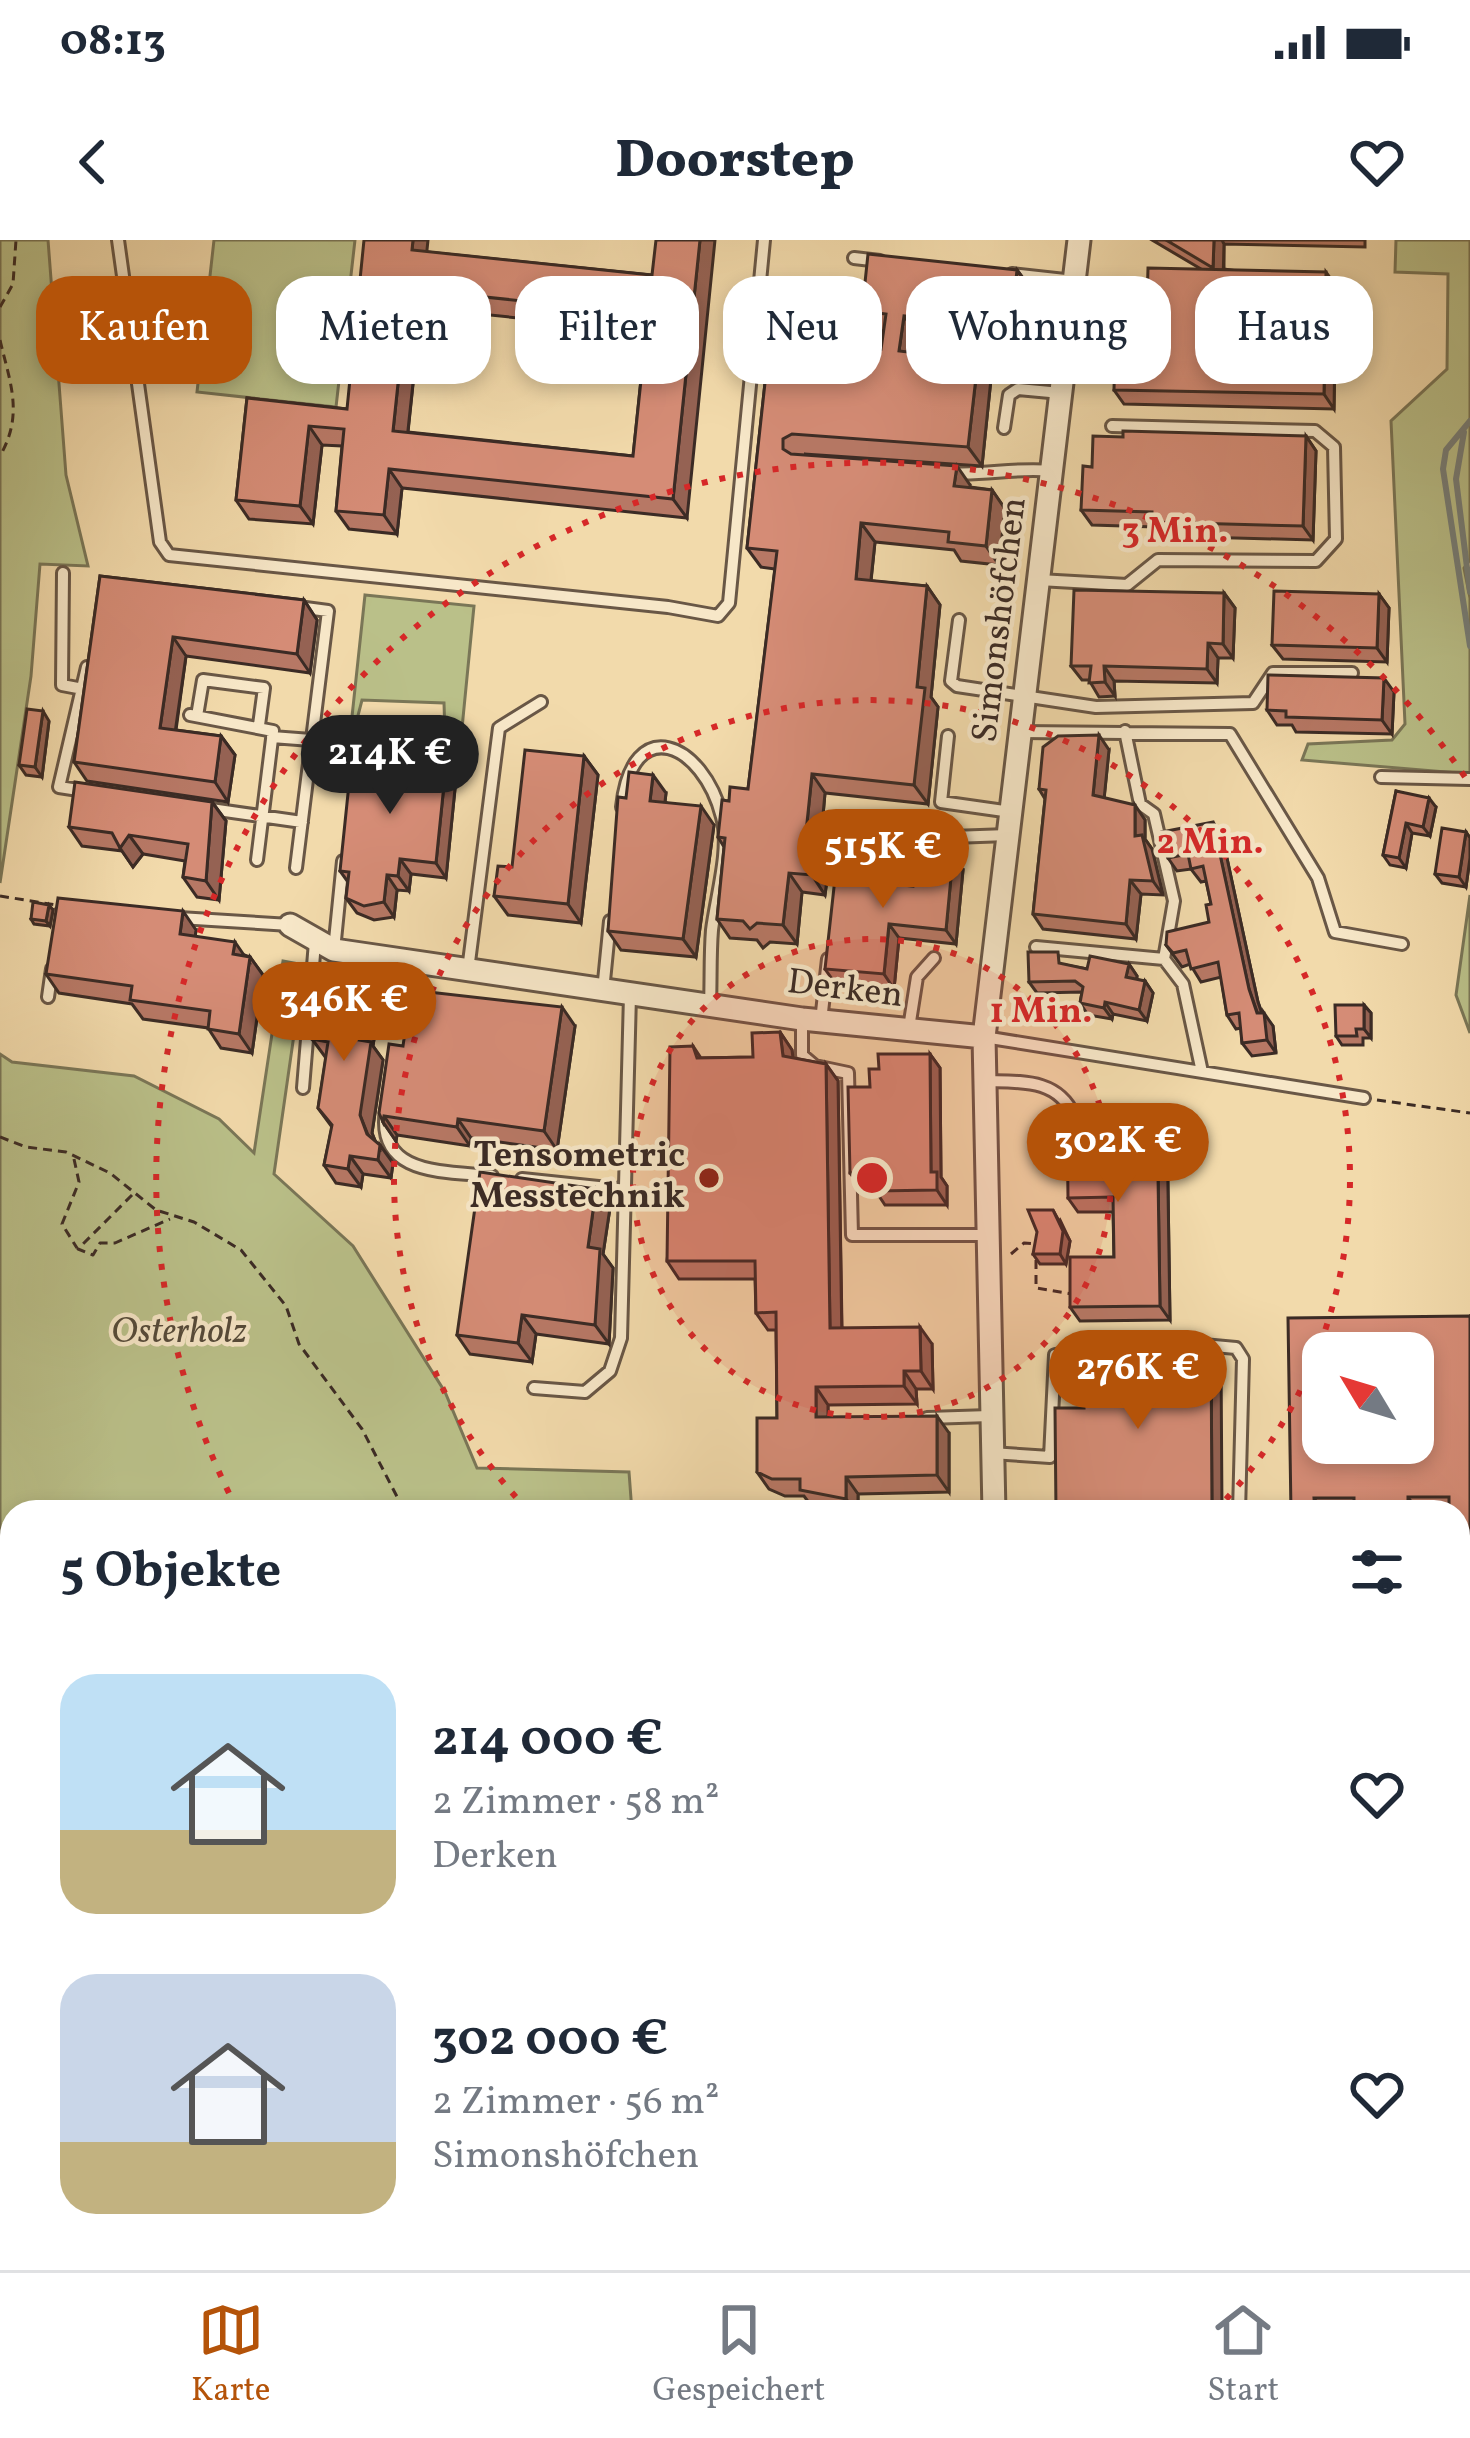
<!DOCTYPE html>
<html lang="de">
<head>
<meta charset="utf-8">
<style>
  :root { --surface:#fff; --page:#f6f6f7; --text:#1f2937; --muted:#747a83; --line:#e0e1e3; --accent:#b45309 }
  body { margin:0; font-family:Vollkorn,serif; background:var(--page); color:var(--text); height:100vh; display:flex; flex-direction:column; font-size:45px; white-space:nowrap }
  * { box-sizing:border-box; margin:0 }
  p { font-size:39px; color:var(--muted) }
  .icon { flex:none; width:66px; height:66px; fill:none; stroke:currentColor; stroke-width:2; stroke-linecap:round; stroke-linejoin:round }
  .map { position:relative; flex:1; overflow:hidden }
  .panel { position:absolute; left:0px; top:1260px; width:1470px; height:771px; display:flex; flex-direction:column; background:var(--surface); border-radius:36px 36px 0 0; box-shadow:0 6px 18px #0003 }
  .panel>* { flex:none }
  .hud { position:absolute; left:36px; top:36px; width:1398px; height:108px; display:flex; gap:24px }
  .needle { width:78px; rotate:308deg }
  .buttons { position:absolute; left:1302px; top:1092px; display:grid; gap:24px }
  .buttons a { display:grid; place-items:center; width:132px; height:132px; border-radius:24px; background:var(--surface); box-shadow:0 6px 18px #0003; font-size:60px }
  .price { position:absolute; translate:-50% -102px; padding:0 27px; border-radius:42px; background:var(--accent); color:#fff; font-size:39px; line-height:78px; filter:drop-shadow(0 3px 6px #0008) }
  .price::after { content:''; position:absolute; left:50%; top:72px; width:36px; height:27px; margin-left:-18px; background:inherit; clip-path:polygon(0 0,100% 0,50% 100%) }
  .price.selected { background:#222; color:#fff }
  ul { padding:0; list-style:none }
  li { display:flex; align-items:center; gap:36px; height:300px; padding:0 60px }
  li span { display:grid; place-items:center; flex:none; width:336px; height:240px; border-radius:36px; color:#555 }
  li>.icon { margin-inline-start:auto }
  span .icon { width:144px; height:144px; fill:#fffc; stroke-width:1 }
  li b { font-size:51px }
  h2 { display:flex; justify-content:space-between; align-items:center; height:144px; padding:0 60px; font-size:51px }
  .tag { padding:0 42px; border-radius:36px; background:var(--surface); box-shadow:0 6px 18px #0003; font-size:42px; line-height:108px }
  .tag.selected { background:var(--accent); color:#fff }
  .status { display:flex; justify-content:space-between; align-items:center; height:84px; padding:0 60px; background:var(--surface); direction:ltr }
  .status svg { height:33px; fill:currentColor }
  header { display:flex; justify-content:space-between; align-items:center; height:156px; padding:0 60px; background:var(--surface); font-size:54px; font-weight:800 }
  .dock { display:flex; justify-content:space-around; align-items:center; height:168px; border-top:3px solid var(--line); background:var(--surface); font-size:33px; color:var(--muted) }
  .dock a { display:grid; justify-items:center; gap:6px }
  .dock .selected { color:var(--accent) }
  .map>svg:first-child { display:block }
</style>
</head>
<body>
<div class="status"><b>08:13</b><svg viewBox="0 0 49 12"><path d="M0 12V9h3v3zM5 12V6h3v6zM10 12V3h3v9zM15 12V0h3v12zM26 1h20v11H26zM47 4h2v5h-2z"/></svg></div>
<header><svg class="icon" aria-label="back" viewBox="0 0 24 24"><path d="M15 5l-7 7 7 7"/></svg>Doorstep<svg class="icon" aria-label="heart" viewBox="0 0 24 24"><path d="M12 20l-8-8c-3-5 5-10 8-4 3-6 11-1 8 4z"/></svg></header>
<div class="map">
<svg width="1470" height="2030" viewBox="0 0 1470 2030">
  <rect width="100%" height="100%" fill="#f2daab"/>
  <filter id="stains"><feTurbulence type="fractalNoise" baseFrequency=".00167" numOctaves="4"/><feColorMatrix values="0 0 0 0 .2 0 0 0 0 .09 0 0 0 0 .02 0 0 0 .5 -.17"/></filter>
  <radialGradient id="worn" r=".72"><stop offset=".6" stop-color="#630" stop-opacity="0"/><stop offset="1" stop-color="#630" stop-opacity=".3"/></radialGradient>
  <path fill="#bac089" stroke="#7a7657" stroke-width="3" d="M0,0H48L66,235L88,326L40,324L31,436L0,643Z
    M214,0H355L336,167L197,152Z
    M1396,0H1470V320L1464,328L1470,358V534L1302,520L1308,504L1392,500L1405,484L1391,181L1447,129L1448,34L1395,32Z
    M365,355L474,366L458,529L446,528L444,463L362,460L348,514Z
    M1470,655V793L1456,755Z
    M283,721L304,725L274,934L353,1006L445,1152L477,1228L629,1232L632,1272H12V2019H488L481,2030H0V814L12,822L134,836L219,879L254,913Z"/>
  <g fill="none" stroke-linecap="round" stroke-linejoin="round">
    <path stroke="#77807b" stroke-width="6" d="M1470,181L1446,210L1443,229L1470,406
      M1464,192L1456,239L1470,352"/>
    <g stroke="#695746" stroke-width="16">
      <path id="lane" d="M118,0L160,302L169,315L668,367L718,376L729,363L764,0
        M854,18L880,21
        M1012,34L1074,41
        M1004,188L1009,155L1018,149L1061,153
        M948,233C984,236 1016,227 1052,231
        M63,333L62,445L83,449
        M1039,340L1127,345L1158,320L1316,321L1336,299L1334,207L1315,191L1112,186
        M959,380L951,441L957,446L1096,467L1253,463L1273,433H1352
        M190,475L273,491L257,620
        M197,476L203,440L264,448L259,485
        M1125,491L1140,564L1154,574L1174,661L1164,719
        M1021,492L1230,494L1318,638L1335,692L1402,704
        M948,496L941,562L1011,572
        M272,497L311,500
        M354,519L368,491L411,496
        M1381,537L1470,539
        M85,551L59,547L87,427
        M622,567C632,472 703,502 722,577C731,609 716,657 712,690C710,715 711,740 710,765
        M204,568L302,582
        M949,619L952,597L1008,595
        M296,628L328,371L298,367
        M837,629L839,619L883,625
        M179,678L290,685
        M1036,707L1164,719L1183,744L1202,832
        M334,710L343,621
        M468,730L499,488L541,462
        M603,751L610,681
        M48,757L52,729
        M415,761L420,723
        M802,779V815L815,826L848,833L852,995H987
        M821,781L828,719
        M909,788L917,737L934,718
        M984,797L1364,858
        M985,841C1020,842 1058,838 1074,876
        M303,848L315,702
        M386,870C376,936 444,931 492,936
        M522,939L627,950
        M1203,1105L1236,1108L1243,1119L1239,1272
        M534,1148L585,1152L610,1131L621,1098L630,755
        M927,1178L990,1176
        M991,1213L1050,1217L1055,1115L1094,1108
        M1458,1362L1470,1361"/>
    </g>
    <g stroke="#695746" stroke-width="27">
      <path id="street" d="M290,685L334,710L802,779L984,797
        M994,1272L984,797L1079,0
        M1458,1458L1470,1462"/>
    </g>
    <path stroke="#3b2b25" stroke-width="3" stroke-dasharray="9 6" stroke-linecap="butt" d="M0,67L13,44L16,0
      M0,100C10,143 24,174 0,216
      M0,656L56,665
      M1377,860L1470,873
      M0,897L26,907L66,912L110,933L156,970L194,982L241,1010L286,1066L299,1104L362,1189L405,1272
      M74,919L79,942L62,984L77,1008
      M132,955L78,1009L93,1015L100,1003H115L170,979
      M1011,1014L1024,1003L1036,1004
      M1036,1020V1048L1072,1054
      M0,1661L12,1658
      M1160,2019L1182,2030"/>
    <use href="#lane" stroke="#f7e7c8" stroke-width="10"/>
    <use href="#street" stroke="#f7e7c8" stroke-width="21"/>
  </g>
  <path fill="#b77865" stroke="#3b2b25" stroke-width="3" fill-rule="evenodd" d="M1152,0H1365V7L1224,4V29L1336,46L1334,169L1124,164L1114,150L1147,63L1201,29Z
    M427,12L652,35L687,278L402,248L397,294L349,289L336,271L342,206L322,205L313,284L249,279L236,260L247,158L347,169ZM421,68L646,91L633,216L408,192Z
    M1017,30L1031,49L1025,106L918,95L915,113L978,120L991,139L982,226L804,214L970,245V247L992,250L1005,269L999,325L961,321L954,310L875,302L871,341L927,346L940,365L931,457L938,467L928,564L825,553L819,620L828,632L825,655L802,652L797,704L770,702L763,708L757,700L730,698L717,679L724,607L718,597L729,561L748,549L775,329L761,327L747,308L770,97L881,109L883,91L875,90L862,71Z
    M1306,196L1316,211L1313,300L1162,296L1155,287L1092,285L1081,270L1092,227Z
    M100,336L304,360L317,380L310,433L186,416L176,490L221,496L235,515L228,562L87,541L74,522Z
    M1224,353L1235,368L1233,418H1218L1217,443L1114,441L1115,456L1099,457L1089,440H1082L1071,426Z
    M1379,354L1389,368L1387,422L1283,419L1272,405Z
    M1394,452L1392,494L1296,492L1292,485H1277L1267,470Z
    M49,481L42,537L26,535L19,525Z
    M1109,510L1104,558L1145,580V599L1152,609L1163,655L1141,654L1136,699L1043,689L1033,674L1045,559L1039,549Z
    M584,516L598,535L581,683L508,675L494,656Z
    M457,529L446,638L411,634L409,651L397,650L394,677L374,680L357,673L346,658L348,642L340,631Z
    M1396,551L1436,567L1430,596L1412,593L1406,628L1390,625L1383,615Z
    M666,553L665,562L714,585L696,717L621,710L608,691L626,558Z
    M212,562L226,581L219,660L197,657L183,637L185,621L143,614L133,627L122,611L82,606L69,587Z
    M1466,592L1470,598V618L1466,647L1442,643L1435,634Z
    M1222,595L1258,762L1262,773L1273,786L1276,813L1252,816L1242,803L1241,788L1236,789L1227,775L1221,737L1201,742L1190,724L1182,727L1166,705L1209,682L1211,664L1206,641L1201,642L1191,629L1177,631L1168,618Z
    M873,624L883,638V643L913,646L963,630L956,704L899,698L894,749L835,743L825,729Z
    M53,670L50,686L34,684L31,679Z
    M196,690L195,697L250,717L263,735L252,813L221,808L208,788L143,779L132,764L59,753L46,734Z
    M1129,724L1137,736V740L1145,741L1153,753L1147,781L1113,774L1112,779L1088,775L1080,763L1082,752L1037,753L1029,742L1066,725L1087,729Z
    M381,751L373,806L383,820L372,893L375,901L393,923L391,938L363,934L361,947L336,943L324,925L332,887L318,868L326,818L312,799Z
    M1364,765L1371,773V798H1363V805H1342L1336,796Z
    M575,786L557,910L471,898L470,906L397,895L396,901L383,882L403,806Z
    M780,792L792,810L793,818L826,824L838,841L842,1088L932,1104L933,1149H916L917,1164L828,1165V1177L949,1193V1252L858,1254V1272H837L812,1267L804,1256H785L769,1249L757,1232L777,1178L776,1090H768L756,1073L755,1039H679L667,1021L693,806L701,818L753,817Z
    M930,814L940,828L941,937L947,946V965H885L873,947L861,948L850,933L870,847L879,829Z
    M1157,869L1167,883L1170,1080L1080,1081L1070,1067L1114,1017L1113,972H1078L1068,958Z
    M596,949L610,968L603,1014L613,1028L609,1104L536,1094L532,1122L470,1114L457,1095Z
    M1060,980L1070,1001L1066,1024H1040L1033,1014Z
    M1470,1076V1335L1463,1332L1458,1326V1272H1291Z"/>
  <path fill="#956253" stroke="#3b2b25" stroke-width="3" d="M413,0H428L425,29L412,10Z
    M700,0H715L687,278L673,259Z
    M1214,0H1222L1224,4L1223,42L1213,28Z
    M1017,30L1031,49L1025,106L1011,87Z
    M1326,32L1336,46L1334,169L1324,154Z
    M408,49L421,68L406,209L393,191Z
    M904,76L918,95L912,130L899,111Z
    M978,120L991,139L982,226L968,207Z
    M309,186L322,205L313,284L300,266Z
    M1306,196L1316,211L1313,300L1303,286Z
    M957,226L970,245L968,265L954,246Z
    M389,229L402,248L397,294L384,275Z
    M992,250L1005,269L999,325L986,306Z
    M861,283L875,302L869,358L856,339Z
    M927,346L940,365L931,457L938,467L928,564L914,545L917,447Z
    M1224,353L1235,368L1233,418L1223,404Z
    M1379,354L1389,368L1387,422L1377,408Z
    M304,360L317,380L310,433L297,414Z
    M173,397L186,416L173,507L160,488Z
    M1208,403L1218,418L1217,443L1207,429Z
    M1104,426L1114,441L1115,456L1105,442Z
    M1384,438L1394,452L1392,494L1382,480Z
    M43,471L49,481L42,537L35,527Z
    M1099,495L1109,510L1103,570L1093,555Z
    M221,496L235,515L228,562L215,542Z
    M447,515L457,529L446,638L436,623Z
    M584,516L598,535L581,683L568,664Z
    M812,534L825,553L819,620L828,632L825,655L812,635L804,612Z
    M653,535L666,553L663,579L650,561Z
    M1429,558L1436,567L1430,596L1423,587Z
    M212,562L226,581L219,660L206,641Z
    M1135,565L1145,580V599L1152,609L1163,655L1153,641L1135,596Z
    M701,566L714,585L696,717L683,699Z
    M1213,582L1222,595L1258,762L1265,783L1264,773L1273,786L1276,813L1267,800L1249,749Z
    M1406,583L1412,593L1406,628L1399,618Z
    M1466,592L1470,598V618L1466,647L1459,637Z
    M129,595L143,614L133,627L120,608Z
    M953,616L963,630L956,704L946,690Z
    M400,619L411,634L409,651L398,636Z
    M873,624L883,638L882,656L872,642Z
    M789,633L802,652L797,704L783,685Z
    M387,635L397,650L394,677L384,662Z
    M1130,640L1141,654L1136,699L1126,684Z
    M49,665L53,670L50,686L46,681Z
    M183,671L196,690L193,713L180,694Z
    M889,684L899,698L894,749L884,734Z
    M235,702L248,721L233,714Z
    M250,717L263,735L252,813L239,794Z
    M1129,724L1137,736L1134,749L1126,737Z
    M368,733L381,751L373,806L383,820L372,893L380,912V905L393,923L391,938L378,920L360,875L359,800Z
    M1145,741L1153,753L1147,781L1139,770Z
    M1105,762L1113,774L1112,779L1104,768Z
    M1364,765L1371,773V798L1364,789Z
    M562,767L575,786L557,910L544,891Z
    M780,792L792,810L795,834L783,816Z
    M930,814L940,828L941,937L947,946V965L937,950L931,932Z
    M826,824L838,841L842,1105L830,1088Z
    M1157,869L1167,883L1170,1080L1160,1066Z
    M384,876L397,895L396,901L383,882Z
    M458,879L471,898L470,906L457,887Z
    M350,916L363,934L361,947L348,929Z
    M596,949L610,968L603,1014L613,1028L609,1104L595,1085L588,1007Z
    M1053,970L1070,1001L1066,1024L1060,1014Z
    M522,1075L536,1094L532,1122L518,1103Z
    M920,1087L932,1104L933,1149L921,1131Z
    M1211,1103L1221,1118L1222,1272H1212Z
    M904,1131L916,1149L917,1164L904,1146Z
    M816,1147L828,1165V1195L816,1177Z
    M937,1176L949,1193V1252L937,1235Z
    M846,1237L858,1254V1272H856L846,1259Z
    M1408,1257L1418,1272H1408Z
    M1314,1258L1324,1272H1315Z"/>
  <path fill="#d58c76" stroke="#3b2b25" stroke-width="3" fill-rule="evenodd" d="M364,0H413L412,10L652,35L656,0H700L673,259L389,229L384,275L336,271L344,189L309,186L300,266L236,260L247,158L347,169ZM408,49L648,74L633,216L393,191Z
    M1166,0H1214L1213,28Z
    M868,14L1017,30L1011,87L904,76L899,111L978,120L968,207L792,194L783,199V209L791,214L957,226L954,246L992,250L986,306L948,302L949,292L861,283L856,339L927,346L917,447L925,448L914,545L812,534L804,612L814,613L812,635L789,633L783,685L757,683L750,689L743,681L717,679L725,598L718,597L722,560L729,561L730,547L748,549L777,311L747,308L770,97L881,109L886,74L862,71Z
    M1148,28L1326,32L1324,154L1114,150L1116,63H1147Z
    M1123,191L1306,196L1303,286L1152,282V272L1081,270L1083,226L1092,227L1093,196L1123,197Z
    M100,336L304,360L297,414L173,397L160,488L221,496L215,542L74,522Z
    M1074,350L1224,353L1223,404L1208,403L1207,429L1104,426L1105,442L1089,443L1091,426H1071Z
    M1274,351L1379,354L1377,408L1272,405Z
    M1268,435L1384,438L1382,480L1286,477V471L1267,470Z
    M27,469L43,471L35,527L19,525Z
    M1099,495L1093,555L1135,565V596L1142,595L1153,641L1130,640L1126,684L1033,674L1046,550L1039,549L1043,507L1058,496Z
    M353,505L447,515L436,623L400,619L398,636L387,635L384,662L364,666L346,658L349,632L340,631Z
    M525,510L584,516L568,664L494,656L498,626L512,627Z
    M629,532L653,535L650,561L701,566L683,699L608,691L618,557L626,558Z
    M75,542L212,562L206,641L183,637L188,604L129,595L120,608L112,593L69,587Z
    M1396,551L1429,558L1423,587L1406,583L1399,618L1383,615Z
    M1213,582L1249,749L1257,773H1264L1267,800L1242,803L1239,773L1227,775L1218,722L1191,729L1186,710L1173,713L1166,705L1167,692L1209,682L1206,665L1211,664L1203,626L1191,629L1188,614L1168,618L1162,592Z
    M1442,588L1466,592L1459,637L1435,634Z
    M923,613L953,616L946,690L889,684L884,734L825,729L837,620L873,624L872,642L913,646L916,618L922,619Z
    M58,658L183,671L180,694L235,702L233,714L250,717L239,794L208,789L210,771L130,760L132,746L46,734Z
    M33,662L49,665L46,681L31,679Z
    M1028,712H1058L1059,723L1087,729L1090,716L1129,724L1126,737L1145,741L1139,770L1105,762L1104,768L1080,763L1083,747L1075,741L1029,742Z
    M322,726L368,733L359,800L371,802L360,875L367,894L380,905L378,920L350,916L348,929L324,925L332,885L318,868L328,802L312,799Z
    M411,750L562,767L544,891L458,879L457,887L384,876L383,882L379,873L389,804L403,806Z
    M1335,765H1364V789H1356L1357,796H1336Z
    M780,792L783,816L826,824L830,1088L920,1087L921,1131H904V1146L816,1147V1177L937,1176V1235L846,1237V1259L800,1250V1239H772L757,1232V1178H777L776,1072L756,1073L755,1021H667L670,807L693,806L697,818L753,817L752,793Z
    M878,814H930L931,932H937V950L875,951L868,933H850L848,847H870L869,829H879Z
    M1157,869L1160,1066L1070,1067V1017H1114L1113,957L1068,958L1067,871Z
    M480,932L596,949L588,1007L600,1009L595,1085L522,1075L518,1103L457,1095Z
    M1028,970H1053L1063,991L1060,1014H1033L1037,992Z
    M1470,1076V1322L1458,1317V1272H1449V1257H1408V1272H1354V1258H1314L1315,1272H1291L1288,1078ZM1323,1113H1413V1203H1323Z
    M1211,1103L1212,1272H1056L1055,1168H1084V1104Z"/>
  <circle cx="872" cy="938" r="239" fill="#d62828" fill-opacity=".12"/>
  <g fill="none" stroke="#d62828" stroke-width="6" stroke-dasharray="6 12">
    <circle cx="872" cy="938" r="239"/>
    <path d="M528 1270A478 478 0 1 1 1216 1270"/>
    <path d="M237 1269A716 716 0 0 1 1469 543"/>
  </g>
  <circle fill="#8f2418" stroke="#f7e7c8" stroke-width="4.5" cx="709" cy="938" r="12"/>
  <g text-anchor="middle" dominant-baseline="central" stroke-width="9" stroke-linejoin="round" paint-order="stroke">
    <g font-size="36" fill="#3b2b25" stroke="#f7e7c8">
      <text transform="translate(1001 380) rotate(-83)">Simonshöfchen</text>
      <text transform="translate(845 750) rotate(7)">Derken</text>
    </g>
    <g font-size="36" font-weight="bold" fill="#3b2b25" stroke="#f7e7c8" text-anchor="end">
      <text x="685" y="917">Tensometric<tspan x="685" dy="41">Messtechnik</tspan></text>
    </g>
    <g font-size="36" font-style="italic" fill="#544939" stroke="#f7e7c8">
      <text x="179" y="1093">Osterholz</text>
    </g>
  </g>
  <circle cx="872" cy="938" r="18" fill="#d62828" stroke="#f7e7c8" stroke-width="6"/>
  <g font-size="36" text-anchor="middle" font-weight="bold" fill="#d62828" stroke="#f7e7c8" stroke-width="9" stroke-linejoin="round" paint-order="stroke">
    <text x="1175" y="302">3 Min.</text>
    <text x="1210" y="613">2 Min.</text>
    <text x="1041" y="782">1 Min.</text>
  </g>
  <rect width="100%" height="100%" filter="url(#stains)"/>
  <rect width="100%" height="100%" fill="url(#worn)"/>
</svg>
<div class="buttons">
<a><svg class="needle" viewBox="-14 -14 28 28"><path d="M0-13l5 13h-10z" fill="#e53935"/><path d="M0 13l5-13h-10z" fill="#747a83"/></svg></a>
</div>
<b class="price selected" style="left:390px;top:577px">214K €</b>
<b class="price" style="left:883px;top:671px">515K €</b>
<b class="price" style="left:344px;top:824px">346K €</b>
<b class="price" style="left:1118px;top:965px">302K €</b>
<b class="price" style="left:1138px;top:1192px">276K €</b>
<div class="hud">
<a class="tag selected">Kaufen</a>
<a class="tag">Mieten</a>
<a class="tag">Filter</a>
<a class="tag">Neu</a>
<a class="tag">Wohnung</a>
<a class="tag">Haus</a>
</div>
<section class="panel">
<h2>5 Objekte<svg class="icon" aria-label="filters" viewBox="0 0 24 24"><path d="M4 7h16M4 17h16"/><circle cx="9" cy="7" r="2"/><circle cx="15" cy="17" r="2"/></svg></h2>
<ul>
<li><span style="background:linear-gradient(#bfe0f5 65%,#c2b280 0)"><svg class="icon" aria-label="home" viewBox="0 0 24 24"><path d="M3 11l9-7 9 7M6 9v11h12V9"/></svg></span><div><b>214 000 €</b><p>2 Zimmer · 58 m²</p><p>Derken</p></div><svg class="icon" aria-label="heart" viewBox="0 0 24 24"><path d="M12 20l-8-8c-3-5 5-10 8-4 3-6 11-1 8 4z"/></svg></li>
<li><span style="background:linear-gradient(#c9d6e8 70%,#c2b280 0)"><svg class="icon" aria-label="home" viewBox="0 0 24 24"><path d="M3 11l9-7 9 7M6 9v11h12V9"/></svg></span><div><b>302 000 €</b><p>2 Zimmer · 56 m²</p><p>Simonshöfchen</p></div><svg class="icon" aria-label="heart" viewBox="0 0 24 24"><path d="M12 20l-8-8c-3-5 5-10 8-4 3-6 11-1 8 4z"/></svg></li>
</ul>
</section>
</div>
<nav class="dock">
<a class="selected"><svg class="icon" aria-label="map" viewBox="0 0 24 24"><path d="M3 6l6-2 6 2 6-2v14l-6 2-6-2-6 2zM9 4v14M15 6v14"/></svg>Karte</a>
<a><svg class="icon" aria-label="saved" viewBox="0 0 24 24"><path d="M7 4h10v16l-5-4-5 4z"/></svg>Gespeichert</a>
<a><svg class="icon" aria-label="home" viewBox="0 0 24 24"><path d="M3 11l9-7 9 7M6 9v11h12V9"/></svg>Start</a>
</nav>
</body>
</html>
